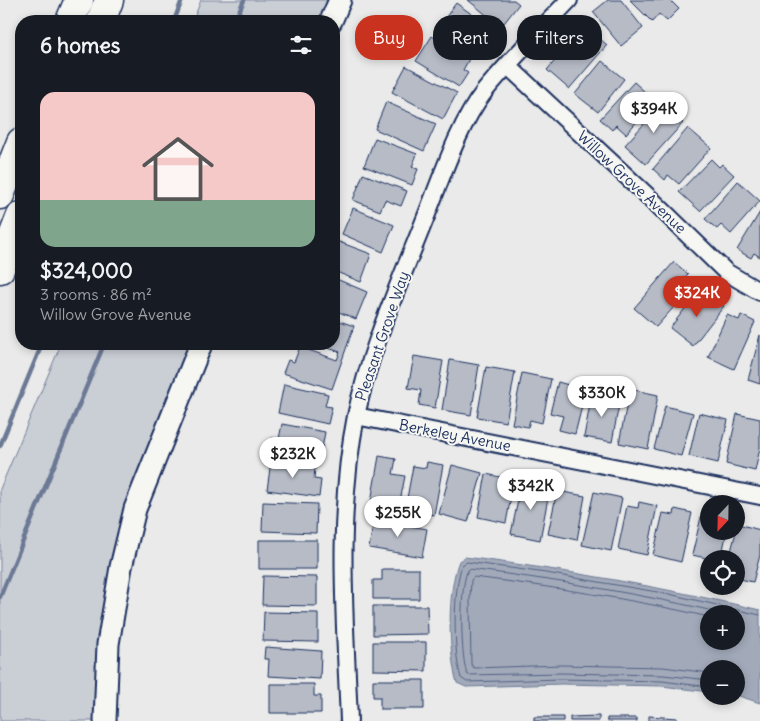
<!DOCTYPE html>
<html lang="en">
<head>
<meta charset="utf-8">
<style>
  :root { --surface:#171b24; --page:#20242c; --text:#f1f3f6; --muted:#9ea1a6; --accent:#c8321e }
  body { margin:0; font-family:Delius,sans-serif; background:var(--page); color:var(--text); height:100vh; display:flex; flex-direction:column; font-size:19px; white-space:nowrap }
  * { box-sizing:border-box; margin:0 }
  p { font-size:16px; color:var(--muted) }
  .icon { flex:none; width:28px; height:28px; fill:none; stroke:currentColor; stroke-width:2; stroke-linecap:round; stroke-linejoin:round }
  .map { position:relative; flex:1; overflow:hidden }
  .sheet { position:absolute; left:15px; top:15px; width:325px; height:335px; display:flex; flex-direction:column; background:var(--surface); border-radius:20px; box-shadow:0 2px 8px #0003 }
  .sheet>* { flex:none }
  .top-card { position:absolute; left:355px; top:15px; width:330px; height:45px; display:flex; gap:10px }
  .needle { width:32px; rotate:202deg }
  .controls { position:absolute; left:700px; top:495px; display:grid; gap:10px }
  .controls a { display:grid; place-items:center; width:45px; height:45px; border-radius:50%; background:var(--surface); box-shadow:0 2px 8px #0003; font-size:25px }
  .price { position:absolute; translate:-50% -42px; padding:0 11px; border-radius:18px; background:#fff; color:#222; font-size:16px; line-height:32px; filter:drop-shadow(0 1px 2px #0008) }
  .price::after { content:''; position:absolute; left:50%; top:30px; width:15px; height:11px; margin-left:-8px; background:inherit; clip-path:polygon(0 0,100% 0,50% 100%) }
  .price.selected { background:var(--accent); color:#fff }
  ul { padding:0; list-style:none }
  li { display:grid; align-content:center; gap:10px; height:265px; padding:0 25px }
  li span { display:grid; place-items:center; height:155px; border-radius:15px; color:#555 }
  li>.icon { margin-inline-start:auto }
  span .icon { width:90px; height:90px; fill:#fffc; stroke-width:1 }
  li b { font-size:21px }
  h2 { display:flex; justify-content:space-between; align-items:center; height:60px; padding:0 25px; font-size:21px }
  .chip { padding:0 18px; border-radius:20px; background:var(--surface); box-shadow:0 2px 8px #0003; font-size:18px; line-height:45px }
  .chip.selected { background:var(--accent); color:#fff }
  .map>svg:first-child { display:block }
</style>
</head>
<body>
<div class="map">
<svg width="760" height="721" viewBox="0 0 760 721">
  <rect width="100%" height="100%" fill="#e9eae9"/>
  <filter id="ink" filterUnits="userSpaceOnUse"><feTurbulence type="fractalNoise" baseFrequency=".02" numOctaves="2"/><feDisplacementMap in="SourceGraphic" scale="10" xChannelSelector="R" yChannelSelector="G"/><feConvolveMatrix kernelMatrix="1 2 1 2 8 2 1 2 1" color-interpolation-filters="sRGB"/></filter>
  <g filter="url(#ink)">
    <path fill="#caced5" stroke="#727e9a" d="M201,0H332L323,21H193Z
      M61,344H193L128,506L98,721H0V489Z"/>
    <path fill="#a2aaba" stroke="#6c7995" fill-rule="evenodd" d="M465,557C565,570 662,587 760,610V703L736,695V669H709V692L662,686L561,684L466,687L457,683C448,651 447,591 459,561ZM709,614H736V641H709Z"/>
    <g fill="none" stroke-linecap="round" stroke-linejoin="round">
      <path stroke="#516083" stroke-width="1" d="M709,617C632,599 553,587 474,577L471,580L470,600L471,664L474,668L561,665L663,667L709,673
        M709,680L663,675L561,673L468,675C460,664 459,578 469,569C556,580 642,594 726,614
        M709,687L662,681L561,679L467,682L461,678C453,652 453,590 462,565L467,562L546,573L669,594L760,615"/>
      <path stroke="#6c7995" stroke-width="4.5" d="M174,21L182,0
        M235,21L244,0
        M0,446L42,344
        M0,597L104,344"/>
    </g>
    <path fill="#b6bbc6" stroke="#1b2f5e" d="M468,0H514L519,4L501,27Z
      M608,0H621L643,28L621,46L593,12Z
      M630,0H670L679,9L667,21L659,14L652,22Z
      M456,3L497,32L479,57L438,28Z
      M585,26L607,45L569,89L547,70Z
      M432,36L469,59L463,70L468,73L459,87L416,61Z
      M602,61L624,79L598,112L575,94Z
      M406,66L457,93L443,119L392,92Z
      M634,82L655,101L626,134L616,125L612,130L600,119Z
      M386,102L436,124L424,151L375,129Z
      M662,104L683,123L646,164L625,145Z
      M688,128L711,148L679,184L668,175L665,180L653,169Z
      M375,138L417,154L412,167L418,169L412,185L364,166Z
      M711,159L719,167L722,164L734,175L700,211L679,192Z
      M363,174L407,191L401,206L385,200L380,211L353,200Z
      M738,181L760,201L731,234L721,225L717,229L705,219Z
      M353,208L394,225L383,252L342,234Z
      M760,212V257L754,253L751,258L737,250Z
      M334,240L371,254L361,282L334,271Z
      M674,262L688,274L682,280L691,288L656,327L634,308Z
      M334,278L367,292L356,319L334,310Z
      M697,293L708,301L711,296L724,306L693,346L670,328Z
      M727,315L739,320L741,315L755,322L734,369L708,357Z
      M334,319L354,326L332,389L283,373L288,360L294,362L300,347L337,360L340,352L316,344H334Z
      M760,335V384L748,380Z
      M414,356L443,361L435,408L419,405L421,390L408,388Z
      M450,360L479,365L471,415L442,410Z
      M486,367L515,372L506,422L477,417Z
      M522,373L551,379L542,423L530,420L528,427L512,424Z
      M558,382L586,390L575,434L559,430L563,416L550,413Z
      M284,384L328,394L325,406L332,407L328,424L278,413Z
      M630,389L658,395L648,449L619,443Z
      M592,393L620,399L612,442L584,437Z
      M665,406L693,413L681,456L654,449Z
      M699,413L728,420L718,463L689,456Z
      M737,414L760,419V448L755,471L726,464Z
      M282,424L325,432L320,460L269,451L272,438L279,439Z
      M379,456L396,459L393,474L405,476L399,507L371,502Z
      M271,461L315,467L314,479L321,480L319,497L267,490Z
      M427,462L443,465L434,515L405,509L413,466L426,468Z
      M452,465L482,473L468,522L439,514Z
      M486,474L514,480L506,523L478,517Z
      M522,481L550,487L540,540L511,534Z
      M557,491L585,496L577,540L548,534Z
      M594,492L622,498L611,551L582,545Z
      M263,502L317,504L316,533L262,531Z
      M639,502L657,506L647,555L618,549L627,506L638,508Z
      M675,509L692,513L681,562L653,555L663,513L674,515Z
      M702,513L709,514V531H727L721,559H709V567L704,566L706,558L692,555Z
      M374,519L427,529L422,557L369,548Z
      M738,524L760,530V555L753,582L736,578V559H729Z
      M259,540H317V569H259Z
      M382,569H419V599H373V580H382Z
      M263,576L317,577V606L262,605Z
      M373,606H427L428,634L373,635Z
      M264,612L318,613V642L263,641Z
      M373,642H426V671L373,670Z
      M265,647L321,651L320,679L268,676L269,659H264Z
      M373,680H424V709H380V697H373Z
      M270,684H314V696H321V713H270Z
      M599,716V721H570V717Z
      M649,716L677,718V721H649Z
      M534,717H563V721H534Z
      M607,718H637V721H607Z"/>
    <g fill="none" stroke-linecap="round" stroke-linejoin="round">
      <g stroke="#1b2f5e" stroke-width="20">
        <path id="minor" d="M508,66L653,201L726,272L760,292
          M356,416L760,496
          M349,721C345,620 336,516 356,416C370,349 398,287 423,224C439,185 458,125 484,92C510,60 541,30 569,0"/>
      </g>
      <g stroke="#1b2f5e" stroke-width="25">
        <path id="tertiary" d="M331,21L340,0
          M105,721L108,644L121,567L135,509L201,344"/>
      </g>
      <g stroke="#1b2f5e" stroke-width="31">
        <path id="motorway" d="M70,21L79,0
          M101,21L109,0
          M0,195L21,142
          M0,269L21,216"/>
      </g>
      <use href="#minor" stroke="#f6f6f2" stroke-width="16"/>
      <use href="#tertiary" stroke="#f6f6f2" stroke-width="21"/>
      <use href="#motorway" stroke="#f6f6f2" stroke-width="28"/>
    </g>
  </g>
  <g text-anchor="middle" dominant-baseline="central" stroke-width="4" stroke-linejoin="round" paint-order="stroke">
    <g font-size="15" fill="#1b2f5e" stroke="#f6f6f2">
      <text transform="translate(632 182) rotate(43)">Willow Grove Avenue</text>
      <text transform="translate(382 336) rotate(-71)">Pleasant Grove Way</text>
      <text transform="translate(455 435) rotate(11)">Berkeley Avenue</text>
    </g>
  </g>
</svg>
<div class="controls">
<a><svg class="needle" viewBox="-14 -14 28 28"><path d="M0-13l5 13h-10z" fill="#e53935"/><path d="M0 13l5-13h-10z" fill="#9ea1a6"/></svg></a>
<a><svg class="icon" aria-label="locate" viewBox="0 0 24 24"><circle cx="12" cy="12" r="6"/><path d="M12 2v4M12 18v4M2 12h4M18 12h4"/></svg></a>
<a>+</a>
<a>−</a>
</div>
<b class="price" style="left:654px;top:134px">$394K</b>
<b class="price selected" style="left:697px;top:318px">$324K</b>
<b class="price" style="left:602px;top:418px">$330K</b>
<b class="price" style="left:293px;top:479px">$232K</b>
<b class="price" style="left:531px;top:511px">$342K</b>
<b class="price" style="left:398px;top:538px">$255K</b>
<div class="top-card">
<a class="chip selected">Buy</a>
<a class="chip">Rent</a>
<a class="chip">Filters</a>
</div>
<section class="sheet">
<h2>6 homes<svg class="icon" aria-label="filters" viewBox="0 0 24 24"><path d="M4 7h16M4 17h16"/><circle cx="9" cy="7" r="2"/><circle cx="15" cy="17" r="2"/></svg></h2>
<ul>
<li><span style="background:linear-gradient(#f6c9c9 70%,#7fa58c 0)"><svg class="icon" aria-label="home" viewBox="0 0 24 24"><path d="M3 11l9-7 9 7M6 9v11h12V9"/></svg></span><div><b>$324,000</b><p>3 rooms · 86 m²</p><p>Willow Grove Avenue</p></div></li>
</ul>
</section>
</div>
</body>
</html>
